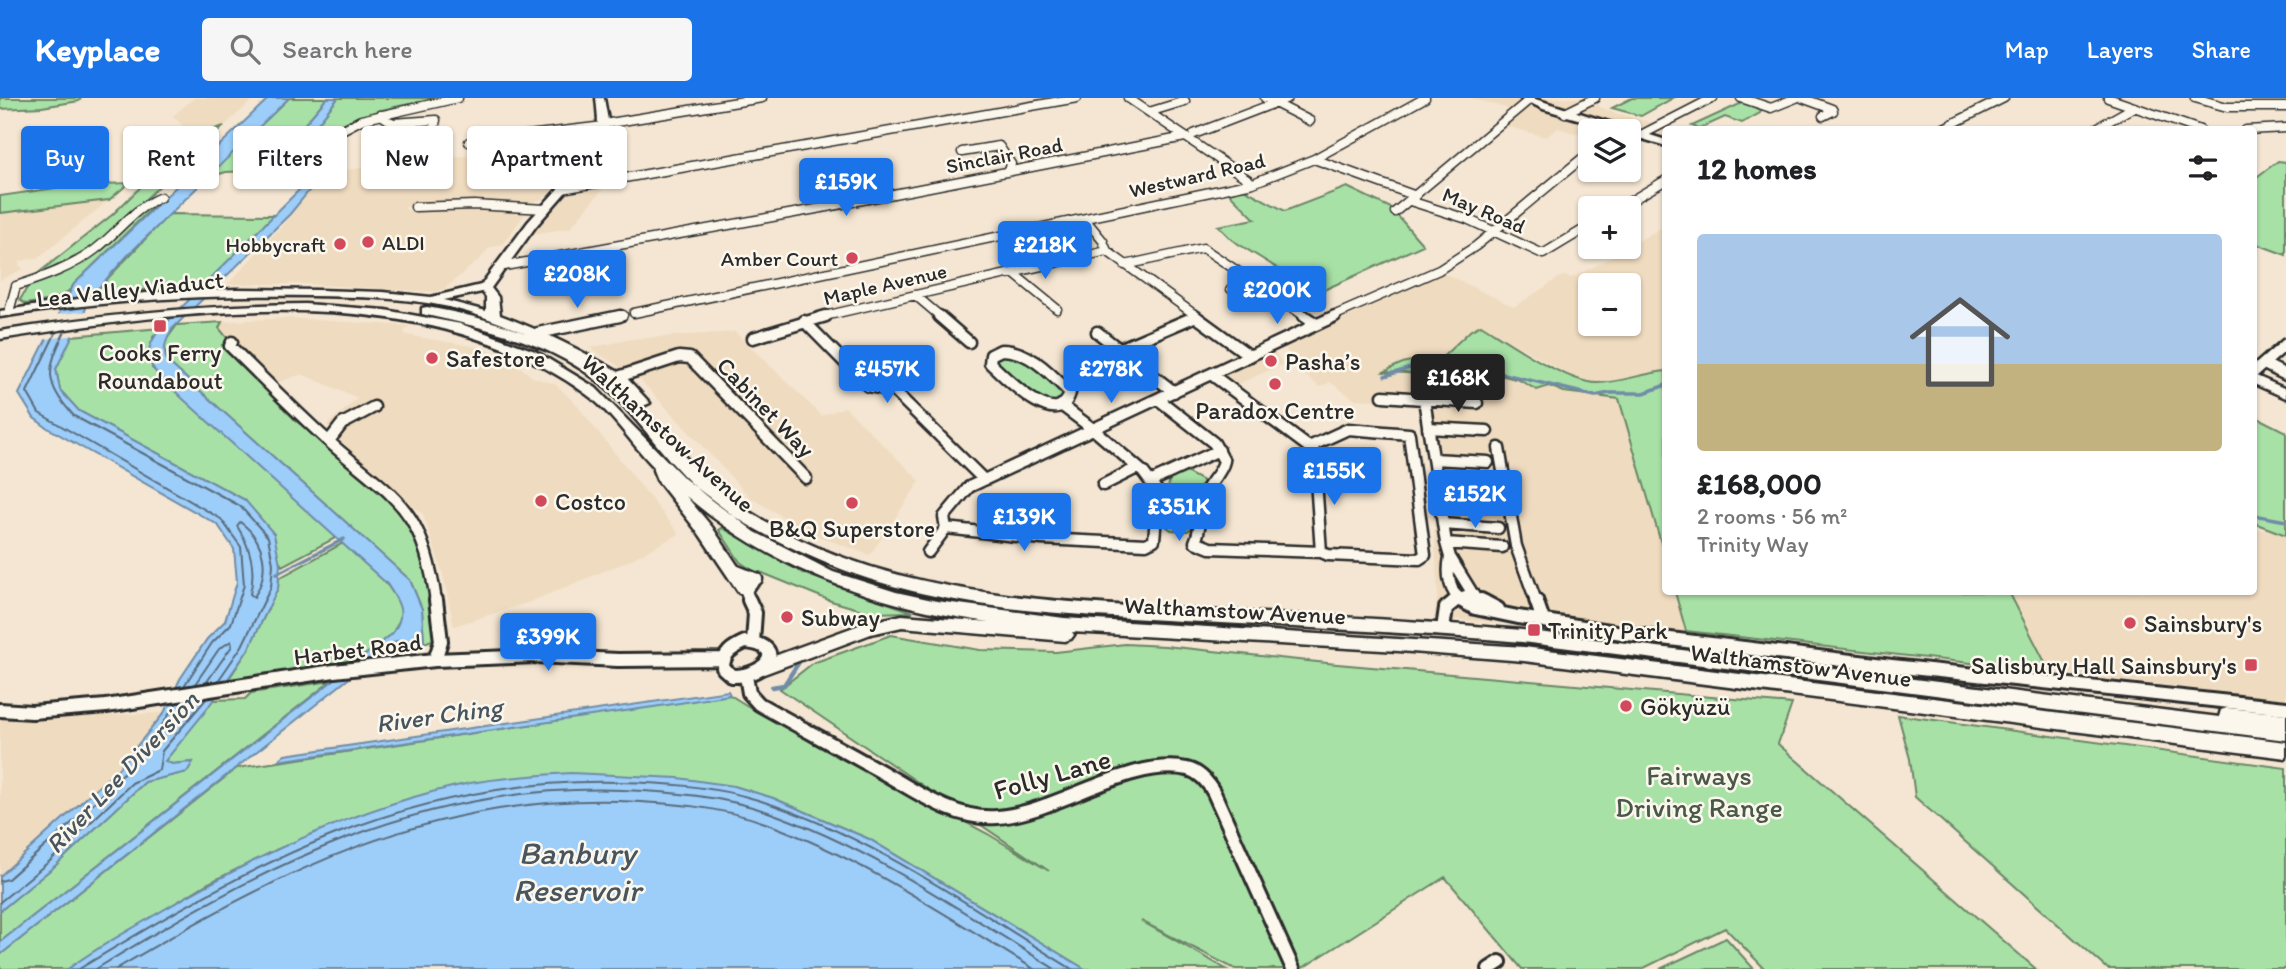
<!DOCTYPE html>
<html lang="en">
<head>
<meta charset="utf-8">
<style>
  :root { --surface:#fff; --page:#f6f6f6; --text:#202124; --muted:#757577; --line:#e0e0e0; --accent:#1a73e8 }
  body { margin:0; font-family:Itim,sans-serif; background:var(--page); color:var(--text); height:100vh; display:flex; flex-direction:column; font-size:26px; white-space:nowrap }
  * { box-sizing:border-box; margin:0 }
  p { font-size:23px; color:var(--muted) }
  .icon { flex:none; width:38px; height:38px; fill:none; stroke:currentColor; stroke-width:2; stroke-linecap:round; stroke-linejoin:round }
  .map { position:relative; flex:1; overflow:hidden }
  .side { position:absolute; left:1662px; top:28px; width:595px; height:469px; display:flex; flex-direction:column; background:var(--surface); border-radius:7px; box-shadow:0 2px 5px #0004 }
  .side>* { flex:none }
  .guide { position:absolute; left:21px; top:28px; width:665px; height:63px; display:flex; gap:14px }
  .tools { position:absolute; left:1578px; top:21px; display:grid; gap:14px }
  .tools a { display:grid; place-items:center; width:63px; height:63px; border-radius:7px; background:var(--surface); box-shadow:0 2px 5px #0004; font-size:35px }
  .price { position:absolute; translate:-50% -60px; padding:0 16px; border-radius:7px; background:var(--accent); color:#fff; font-size:23px; line-height:46px; filter:drop-shadow(0 2px 4px #0008) }
  .price::after { content:''; position:absolute; left:50%; top:42px; width:21px; height:16px; margin-left:-10px; background:inherit; clip-path:polygon(0 0,100% 0,50% 100%) }
  .price.active { background:#222; color:#fff }
  ul { padding:0; list-style:none }
  li { display:grid; align-content:center; gap:14px; height:371px; padding:0 35px }
  li+li { border-top:2px solid var(--line) }
  li span { display:grid; place-items:center; height:217px; border-radius:7px; color:#555 }
  li>.icon { margin-inline-start:auto }
  span .icon { width:126px; height:126px; fill:#fffc; stroke-width:1 }
  li b { font-size:30px }
  h2 { display:flex; justify-content:space-between; align-items:center; height:84px; padding:0 35px; font-size:30px }
  .tag { padding:0 24px; border-radius:7px; background:var(--surface); box-shadow:0 2px 5px #0004; font-size:24px; line-height:63px }
  .tag.active { background:var(--accent); color:#fff }
  header { display:flex; align-items:center; gap:42px; box-sizing:border-box; height:98px; padding:0 35px; background:var(--accent); color:#fff }
  header strong { font-size:33px }
  nav { display:flex; gap:38px; margin-inline-start:auto; font-size:24px }
  .search { width:490px; height:63px; background:var(--page); display:flex; align-items:center; gap:18px; box-sizing:border-box; padding:0 24px; border-radius:7px; color:var(--muted); font-size:26px }
  .map>svg:first-child { display:block }
</style>
</head>
<body>
<header>
<strong>Keyplace</strong>
<div class="search"><svg class="icon" aria-label="search" viewBox="0 0 24 24"><circle cx="10" cy="10" r="6"/><path d="M15 15l6 6"/></svg>Search here</div>
<nav><a>Map</a><a>Layers</a><a>Share</a></nav>
</header>
<div class="map">
<svg width="2286" height="871" viewBox="0 0 2286 871">
  <rect width="100%" height="100%" fill="#f4e6d2"/>
  <filter id="ink" filterUnits="userSpaceOnUse"><feTurbulence type="fractalNoise" baseFrequency=".0143" numOctaves="2"/><feDisplacementMap in="SourceGraphic" scale="14" xChannelSelector="R" yChannelSelector="G"/><feConvolveMatrix kernelMatrix="1 2 1 2 8 2 1 2 1" color-interpolation-filters="sRGB"/></filter>
  <g filter="url(#ink)">
    <path fill="#efdbbf" fill-rule="evenodd" d="M194,0H255L224,28L193,38L173,18Z
      M1471,0H1578L1612,14L1675,31L1666,32V42L1613,25L1602,33H1591V40L1558,30L1546,39L1503,27L1513,12Z
      M592,43L576,72L542,101L531,105L483,104L402,109L409,113L473,109L522,112L524,117L503,146L489,150L481,160L444,191L435,194L305,186H228L291,118L319,75Z
      M606,87L570,130L533,136L569,93Z
      M109,102L38,160L20,163L19,167L23,171L0,182V115Z
      M1666,127V284L1594,287L1571,278L1481,227L1432,269L1408,265L1399,267L1466,278L1493,275L1519,282L1537,292L1549,288L1564,294L1619,301L1666,463V494H1675L1690,547L1516,526L1434,520L1438,497L1434,427L1419,304L1354,301L1330,284L1320,289L1298,272L1285,250L1286,247L1443,175L1514,209L1562,178L1571,180L1597,167ZM1591,187H1629V226H1591Z
      M285,220L409,228L404,233L406,237L482,250L511,261L532,279L555,286L575,305L679,436L626,464L527,505L454,528L443,476L423,416L363,366L327,327L358,300L302,276L276,285L236,248L239,244L228,241L219,229L222,224Z
      M735,234L822,318L845,309L920,383L870,457L812,436L751,400L631,272L620,269L590,250L632,241Z
      M1270,248L1283,266L1236,287L1219,274Z
      M2254,431L2286,434V601L2050,574L2009,494H2254Z
      M164,615L118,671L0,785V616L29,620Z"/>
    <path fill="#a8e1a6" stroke="#6a8668" stroke-width="2" d="M0,0H81L79,3L42,9L0,11Z
      M289,0H327L292,41L251,73L226,74L206,80Z
      M338,0H445C410,6 353,13 325,37C318,43 313,52 308,59L301,46Z
      M1632,0H1673L1641,18L1612,10Z
      M1744,4L1762,11L1760,15L1742,25L1725,19L1699,31L1692,28Z
      M224,28L93,150L32,180L112,117L153,77L144,60L159,61L180,56L193,38Z
      M2278,63L2286,64V157L2254,145V81Z
      M129,85L109,102L0,115V98L76,87Z
      M1347,89L1391,110L1423,147L1317,195L1232,142L1218,128L1255,121L1228,94L1244,91L1285,113Z
      M159,103L74,186C65,203 43,203 25,206L20,202L28,188L71,168L153,105Z
      M169,116L274,117L204,187L93,196Z
      M222,224L219,230L228,241L222,247L296,323L344,358L395,405L414,433L426,474L437,533L435,541L424,545L422,511L410,482L167,263L164,245L177,227Z
      M1481,227C1507,243 1567,285 1597,285C1621,285 1642,275 1666,273V462L1619,301L1564,294L1549,288L1537,292L1519,282L1493,275L1466,278L1384,274C1405,263 1410,259 1432,269L1471,232Z
      M161,230L153,239L152,270L337,439L282,468L245,402L79,313L60,292L56,271L71,238Z
      M1018,254L1065,293L1066,296L1060,304L1044,306L993,264L997,257Z
      M2254,318L2286,334V437L2254,425Z
      M1184,373L1203,383L1193,429L1188,433L1171,432L1166,428L1169,382Z
      M722,430L805,476L913,514L872,515L831,503L760,474L758,476L740,464L719,432Z
      M343,445C367,466 393,485 403,516L392,536L360,561L228,582L248,552L278,490L279,480Z
      M1675,494H2009L2050,574L1686,533Z
      M891,537L980,552L1056,554L1125,546L1165,548L1337,566L1792,606L1778,646L2036,871H1765L1725,830L1642,871H1522L1445,779L1301,871H1235L1141,823L1226,871H1085L869,741L773,700L734,688L470,686L411,701L342,724L278,751L207,786L68,871H0V857L237,670L730,597L759,615L988,736L1049,773L780,591L813,565Z
      M331,583L0,844V813L56,767L145,684L187,674L192,664L172,666L165,663L213,602L245,601L251,595Z
      M1898,617L2286,670V871H2108L1915,699L1910,661Z
      M1726,840L1754,871H1660Z"/>
    <path fill="#9dcdf9" stroke="#6f8ca7" stroke-width="2" d="M269,0H289L129,156L93,196L56,271L60,292L79,313L245,402L274,436L280,466L278,490L248,552L204,615L165,663L172,666L193,664L187,674L145,684L56,767L0,813V778L118,671L164,615L180,581L207,541L225,523L237,484L234,451L218,427L46,329L34,320L19,296L74,186Z
      M327,0H338L301,46L321,78L317,83L290,116L172,231C166,243 162,250 167,263L410,482L422,511L424,545L405,553V543H396L0,857V844L392,536C407,516 400,505 387,486L182,300C158,276 133,262 161,230L303,88C308,75 299,68 291,57L264,72L251,73L292,41Z
      M728,593L730,597L667,607L277,663L285,657Z
      M571,675L678,680L734,688L773,700L869,741L1085,871H68C94,851 125,835 153,818C251,760 358,708 470,685C504,679 537,677 571,675Z"/>
    <path fill="#f4e6d2" d="M88,213L75,237L40,242L53,217Z"/>
    <g fill="none" stroke-linecap="round" stroke-linejoin="round">
      <path stroke="#596c7d" stroke-width="2" d="M65,233C46,272 44,285 74,318L240,408L268,439L273,466L271,489L242,548L218,583
        M56,234L27,294L39,315L221,421L241,449L244,487L231,526L212,545L184,588
        M240,424C265,442 271,473 254,499L250,496C256,471 251,450 237,428Z
        M195,586L219,551L231,543L232,548L206,585
        M0,783L8,781C68,727 135,677 176,605
        M0,804L51,762L132,685L159,672L162,653L206,601
        M79,871C251,766 410,679 618,684C665,685 713,688 758,702C870,737 972,810 1072,871
        M96,871C263,768 420,685 622,692C671,694 722,698 768,714C871,750 963,814 1055,871
        M116,871C278,775 426,698 619,703C668,705 719,708 765,725C861,760 947,818 1034,871"/>
      <path stroke="#6f8ca7" stroke-width="3.5" d="M1385,278L1413,269L1435,273L1488,272L1595,298L1609,295H1644L1666,287
        M2254,417L2286,423
        M276,476L344,441"/>
      <path stroke="#6f8ca7" stroke-width="4.5" d="M772,589L784,587L799,564"/>
      <g stroke="#2b2b2b" stroke-width="11">
        <path id="minor-far2" d="M1128,0L1249,82
          M1265,0L1310,23
          M1741,0L1771,10L1796,0
          M1802,0L1832,11L1833,13L1823,18
          M2108,0L2200,32
          M2195,0L2227,9H2286
          M1149,14L1185,3
          M1565,15L1595,0
          M381,17L393,25L436,22L432,39L411,45
          M604,26L762,0
          M1940,32L2004,0
          M2093,32L2134,9
          M2246,32L2286,30
          M1194,36L1288,0
          M1641,37L1713,0
          M379,44L388,43L382,57
          M469,44L604,28
          M386,47L405,45
          M962,54L999,48L1011,66L1009,73
          M1314,61L1416,98
          M281,71L310,60L334,36L361,22L458,0
          M562,91L1077,0
          M1410,103L1467,121L1543,156L1591,127
          M415,109L474,107L545,111
          M1619,110L1666,82
          M1395,114L1529,2
          M1085,121L1103,143L1107,153L1198,219
          M1125,167L1203,150L1306,219
          M499,169L827,109L1185,39
          M1013,175L1057,211
          M16,188C44,179 73,169 96,151C119,133 134,110 161,99
          M1231,191L1252,182
          M915,197L941,219
          M9,214L16,188
          M634,215L1253,85L1314,61L1425,0
          M611,219L623,217
          M820,219L1107,153
          M1331,219L1439,172L1476,148L1591,53"/>
      </g>
      <g stroke="#2b2b2b" stroke-width="15">
        <path id="minor-far1" d="M939,218L969,244
          M1195,218L1250,258
          M1304,218L1316,226
          M804,223L868,288L894,293L984,382
          M1097,234L1174,294
          M538,235L620,218
          M753,240L826,218
          M232,244L230,248C262,279 293,311 326,341C394,402 422,404 436,503
          M1119,251L1194,219
          M1001,252C1030,252 1051,276 1070,295C1058,336 1003,277 990,265L991,257Z
          M2264,266L2286,277
          M2254,274L2286,246
          M618,279L679,259L690,260L806,380
          M1383,298L1477,305
          M1158,301L1214,345L1224,363C1221,377 1208,385 1204,398C1199,413 1202,429 1195,444L1210,450L1321,454L1314,353L1211,276
          M1424,301L1446,445L1450,459L1474,498
          M1061,307L1093,331
          M1428,330L1487,333
          M1093,331L1143,374L1158,394L1154,442L1146,446L1042,441L946,430L944,419L969,389Z
          M1093,331L1335,218
          M329,343L342,326L374,309
          M1309,349L1348,331L1409,336L1425,457L1419,461L1328,457L1321,454
          M1499,350L1516,448L1536,503
          M1433,361L1488,364
          M1436,378L1491,381
          M1152,383L1219,352
          M1103,387L1137,370
          M1443,426L1498,430
          M1446,445L1502,449
          M928,454L946,430
          M1450,459C1447,474 1448,495 1463,503
          M732,471L757,481L745,491L750,503
          M1453,503L1465,498L1485,503"/>
      </g>
      <g stroke="#2b2b2b" stroke-width="18">
        <path id="minor" d="M749,502L755,515L753,544
          M1460,502L1475,510L1518,519L1629,536L1892,568L2286,610
          M1481,502L1498,511
          M1536,502L1543,522
          M1443,531L1446,510L1456,502
          M745,544C789,547 766,579 732,578L723,570C723,555 732,550 745,544Z
          M435,562L441,543L436,502
          M746,578L749,595L759,606C796,627 834,647 871,668C909,688 952,723 997,719C1056,715 1130,659 1187,671C1200,674 1208,684 1214,695L1293,871
          M0,612L32,614L106,608L334,573L435,562L535,558L618,562L723,561
          M1489,871L1500,864"/>
      </g>
      <g stroke="#2b2b2b" stroke-width="5">
        <path id="major" d="M596,0H604L609,28L606,44L599,56L536,128L491,190L498,199L500,217C543,233 583,253 622,276L624,279L622,282H614C562,250 508,224 449,209C404,199 358,199 312,198C207,196 104,202 0,219V213L78,201L158,194L237,191L317,192L383,194L431,199L481,187L528,124L590,55C601,36 598,21 596,0ZM482,194L486,199V213L444,202Z
          M1520,0H1532L1666,42V48L1629,37V33H1619L1543,11Z
          M2254,277L2286,291V300L2254,286Z"/>
      </g>
      <g stroke="#2b2b2b" stroke-width="5">
        <path id="highway" d="M305,206L385,212L461,226L535,253L596,290L685,381L755,434L833,474L896,494L937,503L1064,520L1524,549L2286,644V660L1524,563L1399,553L1072,534L1074,537L1071,541L1065,543L902,529L871,536L764,576L758,574L755,569L758,564L862,526L902,517L990,524C878,509 772,472 686,398L712,429L753,491L751,495H739L700,437L657,382L653,372L654,369C631,346 613,315 586,296C423,177 187,212 0,241V233C102,217 202,207 305,206Z
          M427,209C495,221 558,241 614,282L611,279L613,276H623L650,305L641,309C676,348 705,387 751,415C886,499 1046,503 1200,512C1308,517 1415,522 1522,532L2219,619L2221,612L2227,610L2286,616V642L1522,544C1409,534 1295,529 1182,523C1060,516 933,512 819,462C770,441 720,415 683,377C650,342 625,301 584,273C535,240 479,229 422,216V210Z"/>
      </g>
      <use href="#minor-far2" stroke="#fbf7ec" stroke-width="8"/>
      <use href="#minor-far1" stroke="#fbf7ec" stroke-width="10"/>
      <use href="#minor" stroke="#fbf7ec" stroke-width="12"/>
      <use href="#major" fill="#fbf7ec" fill-rule="evenodd"/>
      <use href="#highway" fill="#fbf7ec" fill-rule="evenodd"/>
    </g>
  </g>
  <g fill="#d1495b" stroke="#fbf7ec" stroke-width="2.5">
    <circle cx="368" cy="144" r="7"/>
    <circle cx="340" cy="146" r="7"/>
    <circle cx="852" cy="160" r="7"/>
    <rect x="153" y="221" width="14" height="14" rx="3.5"/>
    <circle cx="432" cy="260" r="7"/>
    <circle cx="1271" cy="263" r="7"/>
    <circle cx="1275" cy="286" r="7"/>
    <circle cx="541" cy="403" r="7"/>
    <circle cx="852" cy="405" r="7"/>
    <circle cx="787" cy="519" r="7"/>
    <circle cx="2130" cy="525" r="7"/>
    <rect x="1527" y="525" width="14" height="14" rx="3.5"/>
    <rect x="2244" y="560" width="14" height="14" rx="3.5"/>
    <circle cx="1626" cy="608" r="7"/>
  </g>
  <g text-anchor="middle" dominant-baseline="central" stroke-width="5" stroke-linejoin="round" paint-order="stroke">
    <g font-size="21" fill="#2b2b2b" stroke="#fbf7ec">
      <text transform="translate(1004 57) rotate(-11)">Sinclair Road</text>
      <text transform="translate(1197 77) rotate(-13)">Westward Road</text>
      <text transform="translate(1484 112) rotate(23)">May Road</text>
      <text transform="translate(885 186) rotate(-13)">Maple Avenue</text>
    </g>
    <g font-size="21" fill="#2b2b2b" stroke="#fbf7ec" text-anchor="end">
      <text x="382" y="144" text-anchor="start">ALDI</text>
      <text x="326" y="146">Hobbycraft</text>
      <text x="838" y="160">Amber Court</text>
    </g>
    <g font-size="24" fill="#2b2b2b" stroke="#fbf7ec">
      <text transform="translate(130 191) rotate(-6)">Lea Valley Viaduct</text>
      <text transform="translate(766 309) rotate(46)">Cabinet Way</text>
      <text transform="translate(668 335) rotate(42)">Walthamstow Avenue</text>
      <text transform="translate(1235 512) rotate(3)">Walthamstow Avenue</text>
      <text transform="translate(358 551) rotate(-7)">Harbet Road</text>
      <text transform="translate(1801 567) rotate(7)">Walthamstow Avenue</text>
    </g>
    <g font-size="24" fill="#2b2b2b" stroke="#fbf7ec" text-anchor="start">
      <text x="160" y="254" text-anchor="middle">Cooks Ferry<tspan x="160" dy="28">Roundabout</tspan></text>
      <text x="446" y="260">Safestore</text>
      <text x="1285" y="263">Pasha’s</text>
      <text x="1275" y="312" text-anchor="middle">Paradox Centre</text>
      <text x="555" y="403">Costco</text>
      <text x="852" y="430" text-anchor="middle">B&amp;Q Superstore</text>
      <text x="801" y="519">Subway</text>
      <text x="2144" y="525">Sainsbury's</text>
      <text x="1548" y="532">Trinity Park</text>
      <text x="2237" y="567" text-anchor="end">Salisbury Hall Sainsbury's</text>
      <text x="1640" y="608">Gökyüzü</text>
    </g>
    <g font-size="26" font-style="italic" fill="#48545e" stroke="#fbf7ec">
      <text transform="translate(439 617) rotate(-8)">River Ching</text>
      <text transform="translate(122 674) rotate(-47)">River Lee Diversion</text>
    </g>
    <g font-size="28" fill="#2b2b2b" stroke="#fbf7ec">
      <text transform="translate(1052 676) rotate(-16)">Folly Lane</text>
    </g>
    <g font-size="28" fill="#4a584a" stroke="#fbf7ec">
      <text x="1699" y="677">Fairways<tspan x="1699" dy="32">Driving Range</tspan></text>
    </g>
    <g font-size="32" font-style="italic" fill="#48545e" stroke="#fbf7ec">
      <text x="577" y="755">Banbury<tspan x="577" dy="37">Reservoir</tspan></text>
    </g>
  </g>
</svg>
<div class="tools">
<a><svg class="icon" aria-label="layers" viewBox="0 0 24 24"><path d="M12 4l9 5-9 5-9-5zM3 14l9 5 9-5"/></svg></a>
<a>+</a>
<a>−</a>
</div>
<b class="price" style="left:846px;top:120px">£159K</b>
<b class="price" style="left:1045px;top:183px">£218K</b>
<b class="price" style="left:577px;top:212px">£208K</b>
<b class="price" style="left:1277px;top:228px">£200K</b>
<b class="price" style="left:887px;top:307px">£457K</b>
<b class="price" style="left:1111px;top:307px">£278K</b>
<b class="price active" style="left:1458px;top:316px">£168K</b>
<b class="price" style="left:1334px;top:409px">£155K</b>
<b class="price" style="left:1475px;top:432px">£152K</b>
<b class="price" style="left:1179px;top:445px">£351K</b>
<b class="price" style="left:1024px;top:455px">£139K</b>
<b class="price" style="left:548px;top:575px">£399K</b>
<div class="guide">
<a class="tag active">Buy</a>
<a class="tag">Rent</a>
<a class="tag">Filters</a>
<a class="tag">New</a>
<a class="tag">Apartment</a>
</div>
<section class="side">
<h2>12 homes<svg class="icon" aria-label="filters" viewBox="0 0 24 24"><path d="M4 7h16M4 17h16"/><circle cx="9" cy="7" r="2"/><circle cx="15" cy="17" r="2"/></svg></h2>
<ul>
<li><span style="background:linear-gradient(#a9c7e8 60%,#c2b280 0)"><svg class="icon" aria-label="home" viewBox="0 0 24 24"><path d="M3 11l9-7 9 7M6 9v11h12V9"/></svg></span><div><b>£168,000</b><p>2 rooms · 56 m²</p><p>Trinity Way</p></div></li>
</ul>
</section>
</div>
</body>
</html>
